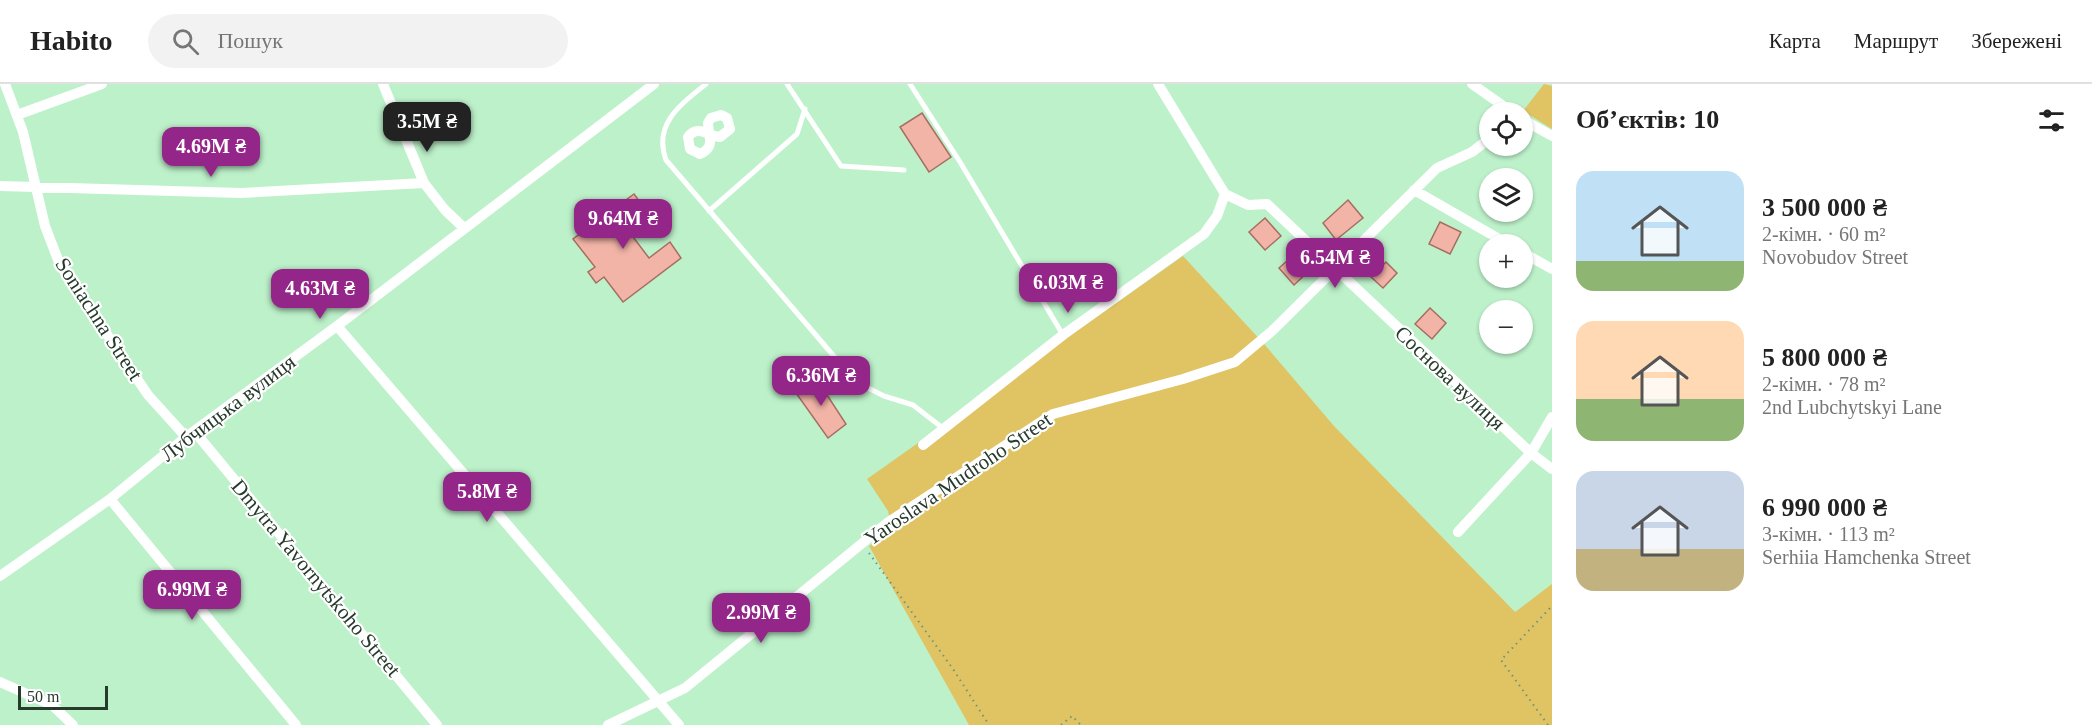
<!DOCTYPE html>
<html lang="uk">
<head>
<meta charset="utf-8">
<style>
  :root { --surface:#fff; --page:#f2f2f2; --text:#222; --muted:#767676; --line:#e0e0e0; --accent:#932688 }
  body { margin:0; font-family:Georgia,serif; background:var(--page); color:var(--text); height:100vh; display:flex; flex-direction:column; font-size:22px; white-space:nowrap }
  * { box-sizing:border-box; margin:0 }
  p { font-size:20px; color:var(--muted) }
  .icon { flex:none; width:33px; height:33px; fill:none; stroke:currentColor; stroke-width:2; stroke-linecap:round; stroke-linejoin:round }
  .map { position:relative; flex:1; overflow:hidden }
  .drawer { display:flex; flex-direction:column; background:var(--surface); width:540px }
  .drawer>* { flex:none }
  .fabs { position:absolute; left:1479px; top:18px; display:grid; gap:12px }
  .fabs a { display:grid; place-items:center; width:54px; height:54px; border-radius:50%; background:var(--surface); box-shadow:0 2px 4px #0004; font-size:30px }
  .scale { position:absolute; left:18px; bottom:15px; width:90px; box-sizing:border-box; padding-left:6px; border:3px solid #263b2c; border-top:0; font-size:16px; line-height:21px; white-space:nowrap; color:#263b2c; -webkit-text-stroke:4px #fff; paint-order:stroke }
  .price { position:absolute; translate:-50% -51px; padding:0 14px; border-radius:12px; background:var(--accent); color:#fff; font-size:20px; line-height:39px; filter:drop-shadow(0 2px 3px #0008) }
  .price::after { content:''; position:absolute; left:50%; top:36px; width:18px; height:14px; margin-left:-9px; background:inherit; clip-path:polygon(0 0,100% 0,50% 100%) }
  .price.active { background:#222; color:#fff }
  ul { padding:0; list-style:none }
  li { display:flex; align-items:center; gap:18px; height:150px; padding:0 24px }
  li span { display:grid; place-items:center; flex:none; width:168px; height:120px; border-radius:18px; color:#555 }
  li>.icon { margin-inline-start:auto }
  span .icon { width:72px; height:72px; fill:#fffc; stroke-width:1 }
  li b { font-size:26px }
  h2 { display:flex; justify-content:space-between; align-items:center; height:72px; padding:0 24px; font-size:26px }
  header { display:flex; align-items:center; gap:36px; box-sizing:border-box; height:84px; padding:0 30px; background:var(--surface); border-bottom:2px solid var(--line) }
  header strong { font-size:28px }
  nav { display:flex; gap:33px; margin-inline-start:auto; font-size:21px }
  .search { width:420px; height:54px; background:var(--page); display:flex; align-items:center; gap:15px; box-sizing:border-box; padding:0 21px; border-radius:33px; color:var(--muted); font-size:22px }
  main { display:flex; flex:1; min-height:0 }
  .map>svg:first-child { display:block }
</style>
</head>
<body>
<header>
<strong>Habito</strong>
<div class="search"><svg class="icon" aria-label="search" viewBox="0 0 24 24"><circle cx="10" cy="10" r="6"/><path d="M15 15l6 6"/></svg>Пошук</div>
<nav><a>Карта</a><a>Маршрут</a><a>Збережені</a></nav>
</header>
<main>
<div class="map">
<svg width="1552" height="641" viewBox="0 0 1552 641">
  <rect width="100%" height="100%" fill="#bdf1ca"/>
  <path fill="#e0c363" d="M1544,0L1552,2V45L1523,27Z
    M1183,172L1264,260L1334,342L1515,528L1552,500V641H969L869,462L892,445L888,427L867,395Z"/>
  <path fill="#f2b4a7" stroke="#a66e62" stroke-width="1.5" d="M922,29L951,73L929,88L900,43Z
    M634,110L651,133L630,149L649,174L670,158L681,174L623,218L604,193L596,199L588,188L595,183L573,155Z
    M1348,116L1363,134L1336,156L1323,139Z
    M1265,134L1281,152L1265,166L1249,148Z
    M1440,138L1461,148L1450,170L1429,160Z
    M1296,169L1311,185L1294,201L1279,184Z
    M1386,178L1397,189L1383,204L1371,193Z
    M1430,224L1446,239L1432,255L1415,240Z
    M814,291L846,340L828,354L796,309L807,302L804,297Z"/>
  <g fill="none" stroke-linecap="round" stroke-linejoin="round">
    <path stroke="#71957a" stroke-width="2" stroke-dasharray="1.5 4.5" stroke-linecap="butt" d="M869,469L953,585L989,641
      M1061,641L1072,632L1081,641
      M1548,641L1501,576L1552,522"/>
    <path stroke="#fff" stroke-width="5" d="M706,0C680,21 653,40 666,76L856,298L884,312L913,321L944,345
      M787,0L841,82L904,86
      M910,0L960,78L1063,251
      M709,127L797,50L805,25"/>
    <path stroke="#fff" stroke-width="10" d="M5,0L23,48L45,142L60,181L148,311L186,353
      M383,0L424,99L445,126L464,144
      M1158,0L1225,110L1248,121L1267,120L1531,369L1552,385
      M1472,0L1512,28
      M17,31L102,0
      M1522,35L1552,52
      M709,50C712,60 709,66 700,70L690,65L688,53C698,40 708,52 720,53L730,45L727,34L721,31L711,34L708,39L709,48
      M0,102L241,109L424,99
      M1414,106L1508,160
      M1522,168L1552,185
      M337,242L679,641
      M195,348L437,641
      M923,361L1063,251L1204,150L1217,132L1225,110
      M110,415L296,641
      M1458,448L1531,369L1552,333
      M0,492L110,415L186,353L337,242L654,0
      M0,598L52,621L73,641
      M608,641L685,604L887,439L1053,330L1183,295L1235,278L1272,247L1437,84L1472,68L1490,54"/>
  </g>
  <g text-anchor="middle" dominant-baseline="central" stroke-width="4.5" stroke-linejoin="round" paint-order="stroke">
    <g font-size="21" fill="#263b2c" stroke="#fff">
      <text transform="translate(99 235) rotate(57)">Soniachna Street</text>
      <text transform="translate(1450 294) rotate(43)">Соснова вулиця</text>
      <text transform="translate(228 324) rotate(-37)">Лубчицька вулиця</text>
      <text transform="translate(958 395) rotate(-34)">Yaroslava Mudroho Street</text>
      <text transform="translate(316 494) rotate(50)">Dmytra Yavornytskoho Street</text>
    </g>
  </g>
</svg>
<div class="fabs">
<a><svg class="icon" aria-label="locate" viewBox="0 0 24 24"><circle cx="12" cy="12" r="6"/><path d="M12 2v4M12 18v4M2 12h4M18 12h4"/></svg></a>
<a><svg class="icon" aria-label="layers" viewBox="0 0 24 24"><path d="M12 4l9 5-9 5-9-5zM3 14l9 5 9-5"/></svg></a>
<a>+</a>
<a>−</a>
</div>
<div class="scale">50 m</div>
<b class="price active" style="left:427px;top:69px">3.5M ₴</b>
<b class="price" style="left:211px;top:94px">4.69M ₴</b>
<b class="price" style="left:623px;top:166px">9.64M ₴</b>
<b class="price" style="left:1335px;top:205px">6.54M ₴</b>
<b class="price" style="left:1068px;top:230px">6.03M ₴</b>
<b class="price" style="left:320px;top:236px">4.63M ₴</b>
<b class="price" style="left:821px;top:323px">6.36M ₴</b>
<b class="price" style="left:487px;top:439px">5.8M ₴</b>
<b class="price" style="left:192px;top:537px">6.99M ₴</b>
<b class="price" style="left:761px;top:560px">2.99M ₴</b>
</div>
<section class="drawer">
<h2>Об’єктів: 10<svg class="icon" aria-label="filters" viewBox="0 0 24 24"><path d="M4 7h16M4 17h16"/><circle cx="9" cy="7" r="2"/><circle cx="15" cy="17" r="2"/></svg></h2>
<ul>
<li><span style="background:linear-gradient(#bfe0f5 75%,#8fb573 0)"><svg class="icon" aria-label="home" viewBox="0 0 24 24"><path d="M3 11l9-7 9 7M6 9v11h12V9"/></svg></span><div><b>3 500 000 ₴</b><p>2-кімн. · 60 m²</p><p>Novobudov Street</p></div></li>
<li><span style="background:linear-gradient(#ffd9b3 65%,#8fb573 0)"><svg class="icon" aria-label="home" viewBox="0 0 24 24"><path d="M3 11l9-7 9 7M6 9v11h12V9"/></svg></span><div><b>5 800 000 ₴</b><p>2-кімн. · 78 m²</p><p>2nd Lubchytskyi Lane</p></div></li>
<li><span style="background:linear-gradient(#c9d6e8 65%,#c2b280 0)"><svg class="icon" aria-label="home" viewBox="0 0 24 24"><path d="M3 11l9-7 9 7M6 9v11h12V9"/></svg></span><div><b>6 990 000 ₴</b><p>3-кімн. · 113 m²</p><p>Serhiia Hamchenka Street</p></div></li>
</ul>
</section>
</main>
</body>
</html>
